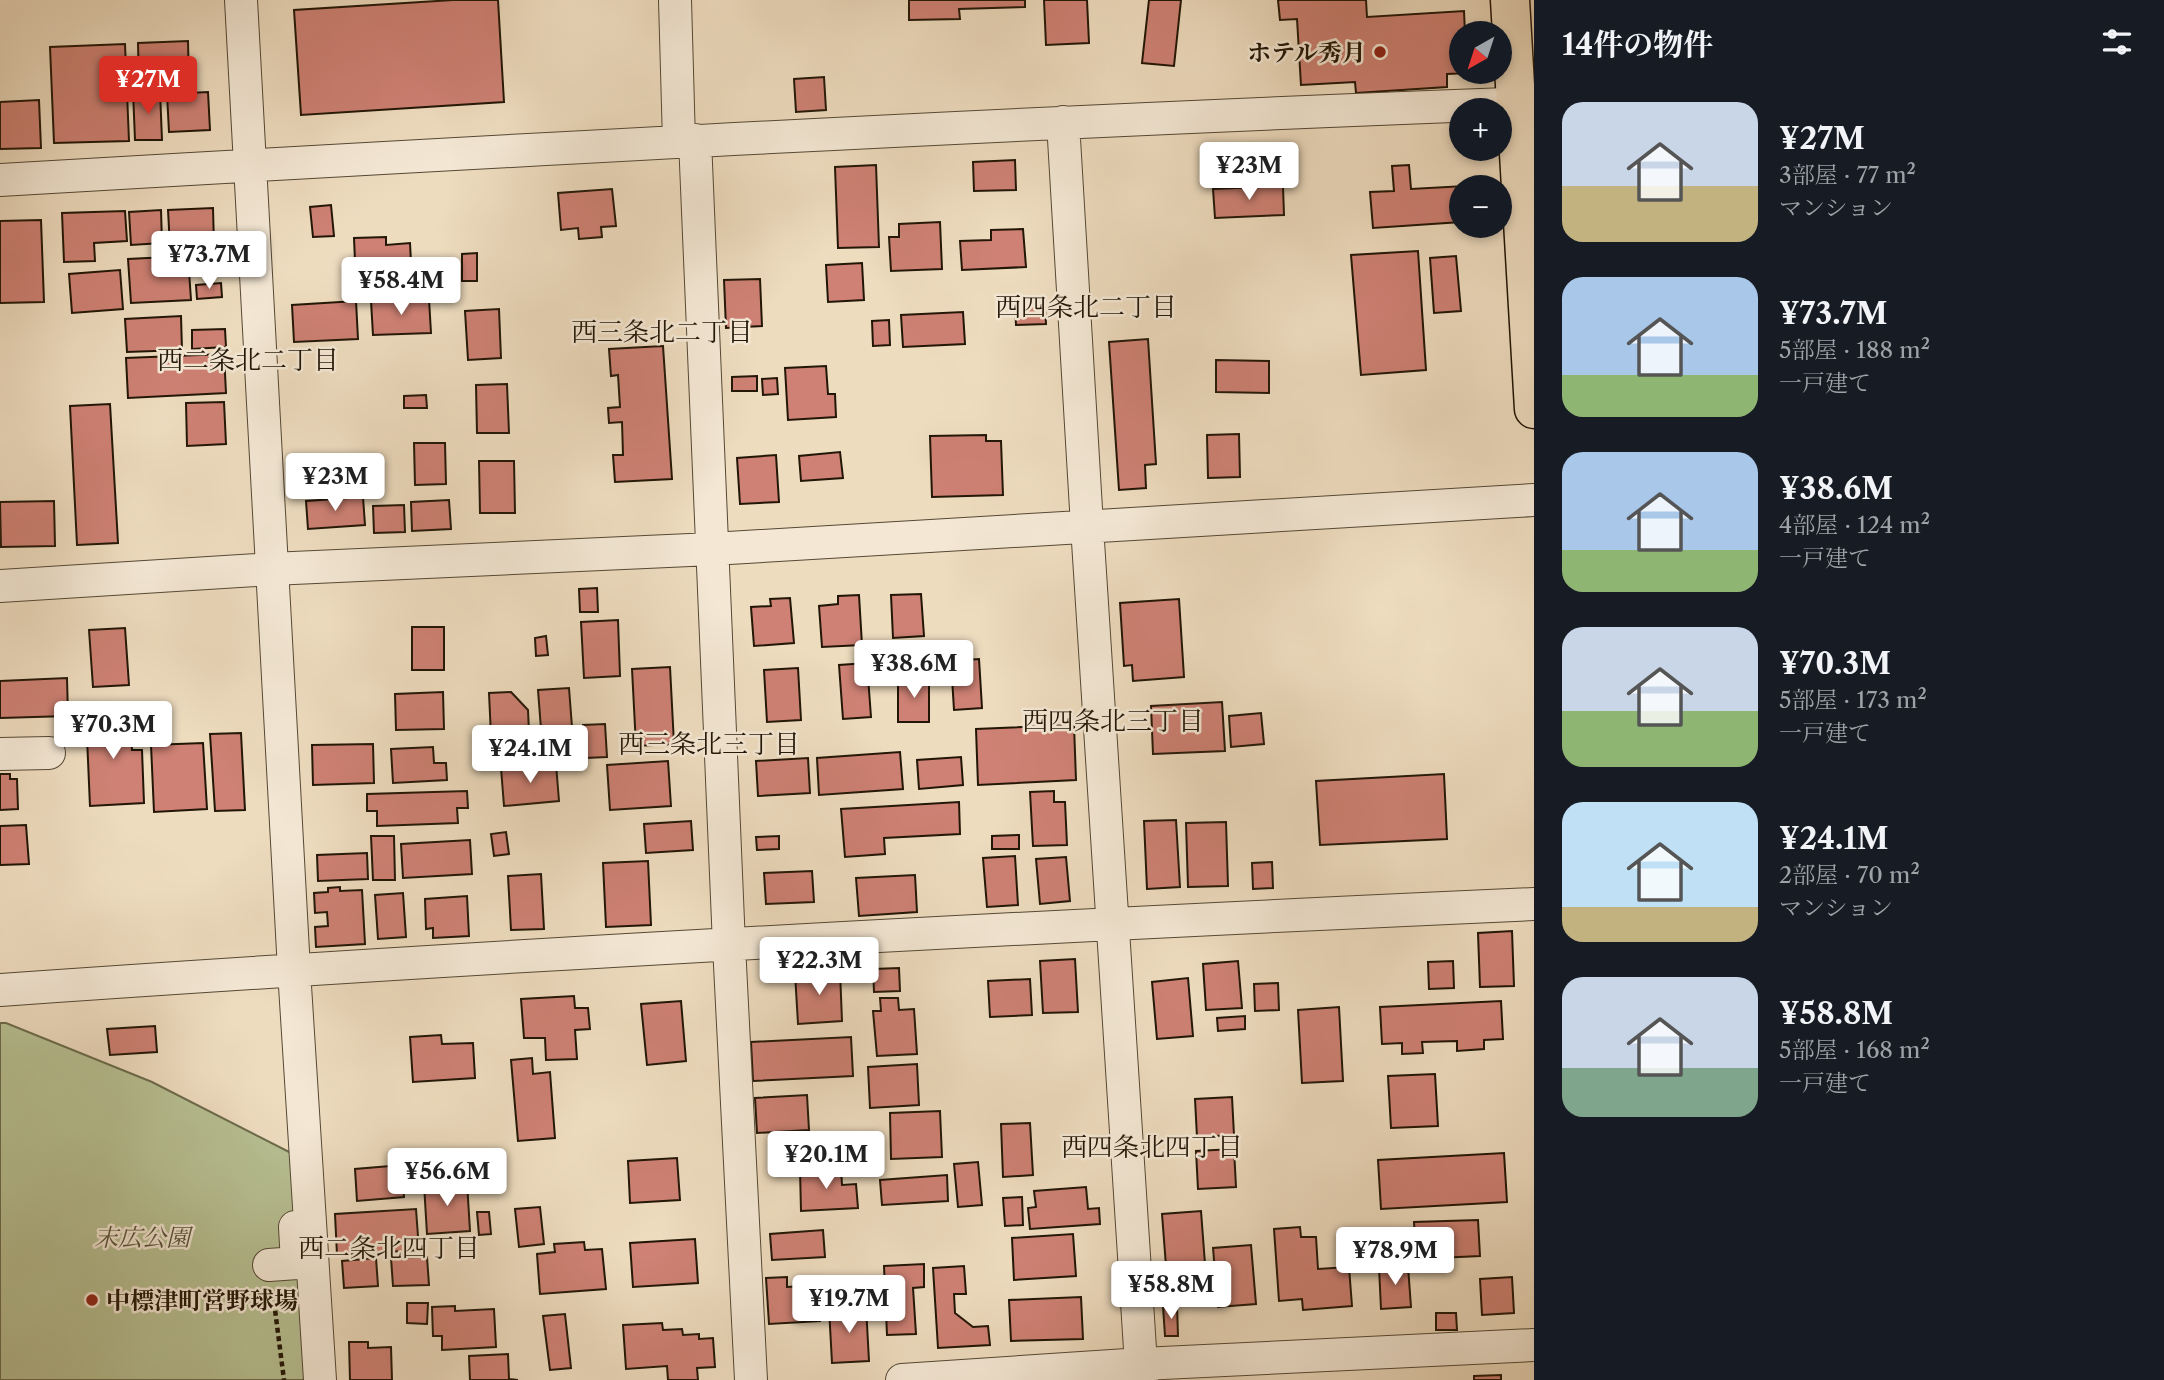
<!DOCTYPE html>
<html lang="ja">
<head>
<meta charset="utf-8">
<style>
  :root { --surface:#171b24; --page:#242831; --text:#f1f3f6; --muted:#9ea1a6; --accent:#d93025 }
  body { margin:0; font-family:"Libre Caslon Text","Noto Serif JP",serif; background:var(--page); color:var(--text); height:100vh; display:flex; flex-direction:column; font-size:26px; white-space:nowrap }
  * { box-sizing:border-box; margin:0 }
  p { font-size:23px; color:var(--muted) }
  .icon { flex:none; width:38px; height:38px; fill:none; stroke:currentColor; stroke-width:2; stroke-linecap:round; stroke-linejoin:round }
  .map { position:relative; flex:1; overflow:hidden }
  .sheet { display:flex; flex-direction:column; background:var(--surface); width:630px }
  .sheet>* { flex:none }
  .needle { width:46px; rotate:219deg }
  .tools { position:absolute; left:1449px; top:21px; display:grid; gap:14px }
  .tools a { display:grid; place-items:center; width:63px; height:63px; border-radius:50%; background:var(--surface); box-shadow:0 4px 10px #0003; font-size:35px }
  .price { position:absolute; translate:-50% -60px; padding:0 16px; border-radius:7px; background:#fff; color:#222; font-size:23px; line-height:46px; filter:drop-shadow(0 2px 4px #0008) }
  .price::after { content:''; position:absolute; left:50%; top:42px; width:21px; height:16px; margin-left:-10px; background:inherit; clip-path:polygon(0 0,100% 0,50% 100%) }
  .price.current { background:var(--accent); color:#fff }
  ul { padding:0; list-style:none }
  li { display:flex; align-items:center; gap:21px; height:175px; padding:0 28px }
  li span { display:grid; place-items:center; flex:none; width:196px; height:140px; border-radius:21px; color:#555 }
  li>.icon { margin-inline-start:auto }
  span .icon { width:84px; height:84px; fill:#fffc; stroke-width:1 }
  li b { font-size:30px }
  h2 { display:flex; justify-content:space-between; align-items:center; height:84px; padding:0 28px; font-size:30px }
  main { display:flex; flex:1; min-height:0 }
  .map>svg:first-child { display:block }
</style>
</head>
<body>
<main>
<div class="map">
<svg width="1534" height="1380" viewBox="0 0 1534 1380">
  <rect width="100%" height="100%" fill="#eedcbf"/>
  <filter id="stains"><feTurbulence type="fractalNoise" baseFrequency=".00286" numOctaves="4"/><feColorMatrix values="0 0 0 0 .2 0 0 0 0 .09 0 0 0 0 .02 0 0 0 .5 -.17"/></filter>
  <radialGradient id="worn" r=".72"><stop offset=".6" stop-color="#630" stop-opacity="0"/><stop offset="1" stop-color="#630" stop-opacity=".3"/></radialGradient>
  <path fill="#b7c093" stroke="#6c6b4c" stroke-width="2" d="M0,1023H6L152,1082L299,1157L311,1380H0Z"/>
  <path fill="#ce8174" stroke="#221606" stroke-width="2" d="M453,0H498L504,102L301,115L294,10Z
    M909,0H1025V7L959,9L960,19L909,20Z
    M1044,0H1087L1089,43L1046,45Z
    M1149,0H1181L1174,66L1142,63Z
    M1278,0H1366L1367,17L1464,11L1465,33H1461V72L1468,73L1447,74V87L1356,93L1355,82L1301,85L1297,19L1280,20Z
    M188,41L189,85L139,87L138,43Z
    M125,44L129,141L54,143L50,47Z
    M824,77L826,110L796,112L794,79Z
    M133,91H160L162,140H135Z
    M208,92L210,130L169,132L167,94Z
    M39,100L41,148L0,149V102Z
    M1015,160L1016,190L974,191L973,162Z
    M876,165L879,247L838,248L835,167Z
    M1409,165L1411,189L1465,186V187H1461V222L1373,228L1370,192L1394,191L1392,166Z
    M1283,186L1284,215L1215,218L1213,189Z
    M612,189L616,226L601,227L602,237L579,239L578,228L561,230L558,193Z
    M331,205L334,236L313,237L310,207Z
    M213,208L214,245L170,247L168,210Z
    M161,210L162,243L131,245L129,212Z
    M125,211L127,241L94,243L95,261L64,262L62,213Z
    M41,220L44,302L0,303V221Z
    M940,222L942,269L891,271L889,237H899V224Z
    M1023,229L1026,267L962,270L960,241L991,240V230Z
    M386,237V245L410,243L412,281L356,284L354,238Z
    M1418,251L1426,370L1361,375L1351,255Z
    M477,253V281H462V254Z
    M188,256L191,300L131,303L128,259Z
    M1456,256L1461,311L1434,313L1430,258Z
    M862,263L864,300L828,302L826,265Z
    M120,270L123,309L72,313L69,274Z
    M760,279L762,326L726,328L724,280Z
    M221,283L222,297L197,299L196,285Z
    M429,299L431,333L373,335L371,301Z
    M356,301L358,339L294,342L292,305Z
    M1045,304L1046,324L1016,325L1015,305Z
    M499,309L501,358L468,360L465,311Z
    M963,312L965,344L903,347L901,315Z
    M181,316L182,350L127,352L125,319Z
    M889,320L890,345L873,346L872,321Z
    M225,329L226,347L192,349V330Z
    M1148,339L1156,464L1145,465L1146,488L1119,490L1109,342Z
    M663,346L672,479L615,482L613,455H623L622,422L609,423L608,408L620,407L618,375L611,376L609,349Z
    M224,354L226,393L128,398L126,358Z
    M1216,360L1269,361V393L1216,392Z
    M826,366L828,394H835L836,417L788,420L785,368Z
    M757,376V391H732V377Z
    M777,378L778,394L763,395L762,379Z
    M507,384L509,433H477L476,385Z
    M426,395L427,408H404V396Z
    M224,402L226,444L187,446L186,403Z
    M110,404L118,543L77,545L70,406Z
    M1239,434L1240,477L1208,478L1207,435Z
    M986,435V441H1001L1003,495L932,497L930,436Z
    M414,443H445L446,484L415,485Z
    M840,452L843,478L801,481L799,456Z
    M776,455L779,502L740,504L737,458Z
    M479,461H514L515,513H480Z
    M363,497L365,525L308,529L306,501Z
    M449,500L451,529L412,531L411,502Z
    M54,501L55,546L1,547L0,502Z
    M404,505L405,532L374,533L373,506Z
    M597,588L598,612H580L579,589Z
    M921,594L924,636L893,638L891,595Z
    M859,595L862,645L822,647L819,606L838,604V596Z
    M790,598L794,643L754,646L751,607L771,606L770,599Z
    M1179,599L1184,677L1133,681L1132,665L1124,666L1120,603Z
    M618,620L620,676L584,678L581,622Z
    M412,627H444V670H412Z
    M125,628L129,685L93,687L89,630Z
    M546,636L548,655L536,656L535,638Z
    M979,659L982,708L954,710L951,661Z
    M867,663L871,717L843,719L839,665Z
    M670,667L674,744L636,746L632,669Z
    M798,668L801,720L767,722L764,670Z
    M67,678L68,716L0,718V681Z
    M898,678H929V722H898Z
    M569,688L572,727L541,729L538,690Z
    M443,692L444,729L396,730L395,694Z
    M511,692L528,710L530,755L492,757L489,693Z
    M1222,702L1225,751L1153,754L1151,706Z
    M130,713L132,750H142L144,803L90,806L86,715Z
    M1261,713L1264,744L1231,747L1229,716Z
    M605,724L607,757L585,758L583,725Z
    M1074,725L1076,780L978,785L976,729Z
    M241,733L245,810L215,811L210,734Z
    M203,743L207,809L154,812L151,745Z
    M373,744L374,783L313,785L312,745Z
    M433,747L434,763H446L447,780L393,783L391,749Z
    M900,752L903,789L819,795L817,758Z
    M961,757L963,785L919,789L917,760Z
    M808,758L810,793L758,796L756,761Z
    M668,761L671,806L610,810L607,765Z
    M556,764L559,801L504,806L501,768Z
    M0,774H10V779H17L18,809L0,810Z
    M1444,774L1447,839L1320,845L1316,781Z
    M467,791L468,808H457L458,823L377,826V811H367V794Z
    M1054,791V802H1065L1067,845L1033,846L1030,792Z
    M959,802L960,834L884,838L885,854L845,857L841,809Z
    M1176,820L1180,887L1147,889L1144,821Z
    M691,821L693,850L646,853L644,824Z
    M1226,822L1228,886L1188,887L1186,823Z
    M26,825L29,864L0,865V826Z
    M506,832L509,854L494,856L491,834Z
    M1019,835V849H992V836Z
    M371,836H394L395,880H373Z
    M779,836V849L757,850L756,837Z
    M470,840L472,874L403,878L401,844Z
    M367,853L368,879L318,881L317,855Z
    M1015,856L1018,905L987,907L983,858Z
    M1066,857L1070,901L1040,904L1036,859Z
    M648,861L651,925L606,927L603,863Z
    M1272,862L1273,888L1253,889L1252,863Z
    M812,871L814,902L766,904L764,873Z
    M541,874L544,929L511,930L508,876Z
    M915,875L917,912L859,916L856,878Z
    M340,887V891L362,890L365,944L316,947L315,927L328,926L327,912L315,913L314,893L328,892V888Z
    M403,893L406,937L378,939L375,895Z
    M467,896L469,936L433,938V928L426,929L425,899Z
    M1512,931L1514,986L1480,987L1478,933Z
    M1075,959L1078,1012L1043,1013L1040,961Z
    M1238,961L1242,1008L1206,1010L1203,964Z
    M1453,961L1454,988L1429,989L1428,962Z
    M899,968L900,991L874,992L873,969Z
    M840,971L842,1021L798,1024L795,973Z
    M1188,978L1193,1036L1157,1039L1152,982Z
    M1030,979L1032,1015L990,1017L988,981Z
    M1278,983L1279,1010L1255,1011L1254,984Z
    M574,996L575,1008H588L590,1029L575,1030L577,1059L546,1060L545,1038H524L521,999Z
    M880,998H898L899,1010L914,1009L917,1054L877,1056L873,1011H881Z
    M681,1001L686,1061L647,1065L641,1004Z
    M1501,1001L1503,1039L1484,1040V1049L1457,1051V1041L1422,1042L1423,1053L1402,1054V1043L1382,1044L1380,1007Z
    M1339,1007L1343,1081L1302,1083L1298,1010Z
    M1245,1016V1029L1218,1031L1217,1018Z
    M155,1026L157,1052L110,1055L107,1029Z
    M441,1035L442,1044L473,1043L475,1078L413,1082L410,1037Z
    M851,1037L853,1076L753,1081L751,1042Z
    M532,1058L533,1074L550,1072L555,1138L518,1141L511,1060Z
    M917,1064L919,1105L870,1108L868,1067Z
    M1435,1074L1438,1126L1391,1128L1388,1076Z
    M807,1095L809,1130L757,1133L755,1098Z
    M1232,1097L1234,1135L1197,1137L1195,1099Z
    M940,1111L942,1157L891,1159L890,1113Z
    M1030,1123L1033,1175L1003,1177L1001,1124Z
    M1234,1149L1236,1187L1198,1189L1196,1151Z
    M1504,1153L1507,1202L1381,1209L1378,1160Z
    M677,1158L680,1200L630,1203L628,1161Z
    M978,1162L982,1205L958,1207L954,1164Z
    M402,1165L404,1197L357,1201L355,1169Z
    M841,1168L842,1185L856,1184L858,1208L801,1211L800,1170Z
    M947,1175L948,1201L882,1205L880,1180Z
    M467,1182L470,1231L427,1234L424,1184Z
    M1086,1187L1088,1209L1099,1208L1100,1224L1030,1229L1028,1208L1036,1207L1034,1191Z
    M1022,1197L1023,1225L1005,1226L1003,1198Z
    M540,1207L544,1244L519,1247L515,1209Z
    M416,1209L419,1250L337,1255L335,1214Z
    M1201,1211L1205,1264L1166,1266L1162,1214Z
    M477,1212H489L491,1234L479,1235Z
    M1478,1220L1480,1256L1416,1259L1414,1222Z
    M1300,1227L1301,1237H1316L1318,1269L1349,1267L1352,1306L1303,1310L1302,1299L1279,1301L1274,1229Z
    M823,1230L825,1257L772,1260L770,1234Z
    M1073,1234L1076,1276L1014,1280L1012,1238Z
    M1408,1237L1409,1255L1387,1256L1386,1238Z
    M695,1239L698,1283L633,1287L630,1243Z
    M584,1242L585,1250L602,1249L606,1289L540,1294L537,1254L555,1252L554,1244Z
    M1251,1245L1256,1304L1218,1307L1213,1248Z
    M427,1257L429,1285L393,1286L391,1258Z
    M376,1258L378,1286L344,1288L342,1261Z
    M924,1264V1287L913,1288L916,1334L887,1335L884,1266Z
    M964,1266L966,1294H954L955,1313L973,1327L988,1326L990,1345L938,1348L933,1268Z
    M1408,1266L1411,1307L1381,1309L1379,1267Z
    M787,1277V1287L819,1285L820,1321L769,1324L766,1278Z
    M1512,1277L1514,1313L1482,1315L1480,1279Z
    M1081,1297L1083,1339L1011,1341L1009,1300Z
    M407,1303H428L427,1324L407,1323Z
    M1177,1305L1178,1336H1165L1163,1306Z
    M455,1306V1311L494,1309L496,1347L442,1350V1336H433L432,1307Z
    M866,1306L869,1361L832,1363L829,1308Z
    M1436,1313H1456L1457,1330H1436Z
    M565,1314L571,1368L550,1370L543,1316Z
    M662,1323L663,1330L682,1329L683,1335L699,1334V1339L713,1338L715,1367L697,1368L698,1380H668L667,1366L626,1369L623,1325Z
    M349,1342H368V1348L391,1347L392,1380H350Z
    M508,1354L509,1379L518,1380H470L469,1356Z
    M1501,1375V1380H1474V1376Z"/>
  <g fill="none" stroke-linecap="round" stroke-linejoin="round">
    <g stroke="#554834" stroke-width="34">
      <path id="minor" d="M241,0L294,970L320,1380
        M675,0L679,142
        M1063,122L1087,526L1142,1380
        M695,140L729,945L751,1380
        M0,180C511,150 1022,122 1534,103
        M0,586L271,569L712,549L1534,500
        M0,754L49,753
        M0,990C511,954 1022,927 1534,904
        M269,1265L297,1263L295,1227
        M902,1380L1142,1364L1534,1345"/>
    </g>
    <g stroke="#221606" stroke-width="41">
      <path id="major" d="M1510,0L1534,409"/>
    </g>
    <path stroke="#221606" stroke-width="4.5" stroke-dasharray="5 3.5" stroke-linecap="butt" d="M273,1294L284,1380"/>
    <use href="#minor" stroke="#f4e8d5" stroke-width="32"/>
    <use href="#major" stroke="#eedcbf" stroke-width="38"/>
  </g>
  <g fill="#8f2418" stroke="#f4e8d5" stroke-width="2.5">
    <circle cx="1380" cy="52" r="7"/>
    <circle cx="92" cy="1300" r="7"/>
  </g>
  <g text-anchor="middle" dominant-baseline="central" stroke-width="5" stroke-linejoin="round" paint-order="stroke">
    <g font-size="24" font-weight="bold" fill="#221606" stroke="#f4e8d5" text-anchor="end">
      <text x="1366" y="52">ホテル秀月</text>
      <text x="106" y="1300" text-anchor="start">中標津町営野球場</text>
    </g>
    <g font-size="24" font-style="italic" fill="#565237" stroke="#f4e8d5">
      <text x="142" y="1237">末広公園</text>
    </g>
    <g font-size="26" fill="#221606" stroke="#f4e8d5">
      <text x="1086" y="307">西四条北二丁目</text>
      <text x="662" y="332">西三条北二丁目</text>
      <text x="248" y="360">西二条北二丁目</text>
      <text x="1113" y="721">西四条北三丁目</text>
      <text x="709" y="744">西三条北三丁目</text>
      <text x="1152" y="1147">西四条北四丁目</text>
      <text x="389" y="1248">西二条北四丁目</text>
    </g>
  </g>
  <rect width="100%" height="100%" filter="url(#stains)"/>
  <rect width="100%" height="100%" fill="url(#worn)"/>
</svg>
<div class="tools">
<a><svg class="needle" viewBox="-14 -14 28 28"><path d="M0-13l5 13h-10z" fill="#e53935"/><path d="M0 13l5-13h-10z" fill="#9ea1a6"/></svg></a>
<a>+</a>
<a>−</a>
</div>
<b class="price current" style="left:148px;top:116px">¥27M</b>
<b class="price" style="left:1249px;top:202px">¥23M</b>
<b class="price" style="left:209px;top:291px">¥73.7M</b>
<b class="price" style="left:401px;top:317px">¥58.4M</b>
<b class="price" style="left:335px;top:513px">¥23M</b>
<b class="price" style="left:914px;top:700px">¥38.6M</b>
<b class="price" style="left:113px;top:761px">¥70.3M</b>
<b class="price" style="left:530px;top:785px">¥24.1M</b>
<b class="price" style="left:819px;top:997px">¥22.3M</b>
<b class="price" style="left:826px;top:1191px">¥20.1M</b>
<b class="price" style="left:447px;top:1208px">¥56.6M</b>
<b class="price" style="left:1395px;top:1287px">¥78.9M</b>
<b class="price" style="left:1171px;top:1321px">¥58.8M</b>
<b class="price" style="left:849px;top:1335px">¥19.7M</b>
</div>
<section class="sheet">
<h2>14件の物件<svg class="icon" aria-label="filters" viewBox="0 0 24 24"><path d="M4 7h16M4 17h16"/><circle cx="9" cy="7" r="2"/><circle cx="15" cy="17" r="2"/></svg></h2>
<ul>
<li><span style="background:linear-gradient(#c9d6e8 60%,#c2b280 0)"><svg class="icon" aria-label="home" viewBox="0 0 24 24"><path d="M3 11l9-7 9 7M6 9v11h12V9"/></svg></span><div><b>¥27M</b><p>3部屋 · 77 m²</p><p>マンション</p></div></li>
<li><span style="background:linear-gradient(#a9c7e8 70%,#8fb573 0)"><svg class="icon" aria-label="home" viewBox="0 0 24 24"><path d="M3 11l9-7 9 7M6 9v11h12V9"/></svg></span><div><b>¥73.7M</b><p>5部屋 · 188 m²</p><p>一戸建て</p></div></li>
<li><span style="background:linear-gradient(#a9c7e8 70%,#8fb573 0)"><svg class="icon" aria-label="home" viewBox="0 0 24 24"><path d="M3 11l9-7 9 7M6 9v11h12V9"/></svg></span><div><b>¥38.6M</b><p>4部屋 · 124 m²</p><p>一戸建て</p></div></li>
<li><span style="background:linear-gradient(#c9d6e8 60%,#8fb573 0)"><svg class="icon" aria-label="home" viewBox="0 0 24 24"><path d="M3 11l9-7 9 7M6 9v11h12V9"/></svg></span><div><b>¥70.3M</b><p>5部屋 · 173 m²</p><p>一戸建て</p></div></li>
<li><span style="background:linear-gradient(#bfe0f5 75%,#c2b280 0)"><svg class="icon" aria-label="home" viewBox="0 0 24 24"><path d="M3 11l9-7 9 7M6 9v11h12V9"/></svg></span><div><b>¥24.1M</b><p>2部屋 · 70 m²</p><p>マンション</p></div></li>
<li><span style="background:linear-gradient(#c9d6e8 65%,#7fa58c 0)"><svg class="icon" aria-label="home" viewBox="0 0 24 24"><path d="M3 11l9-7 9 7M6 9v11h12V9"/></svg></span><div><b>¥58.8M</b><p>5部屋 · 168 m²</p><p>一戸建て</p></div></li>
</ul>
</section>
</main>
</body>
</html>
